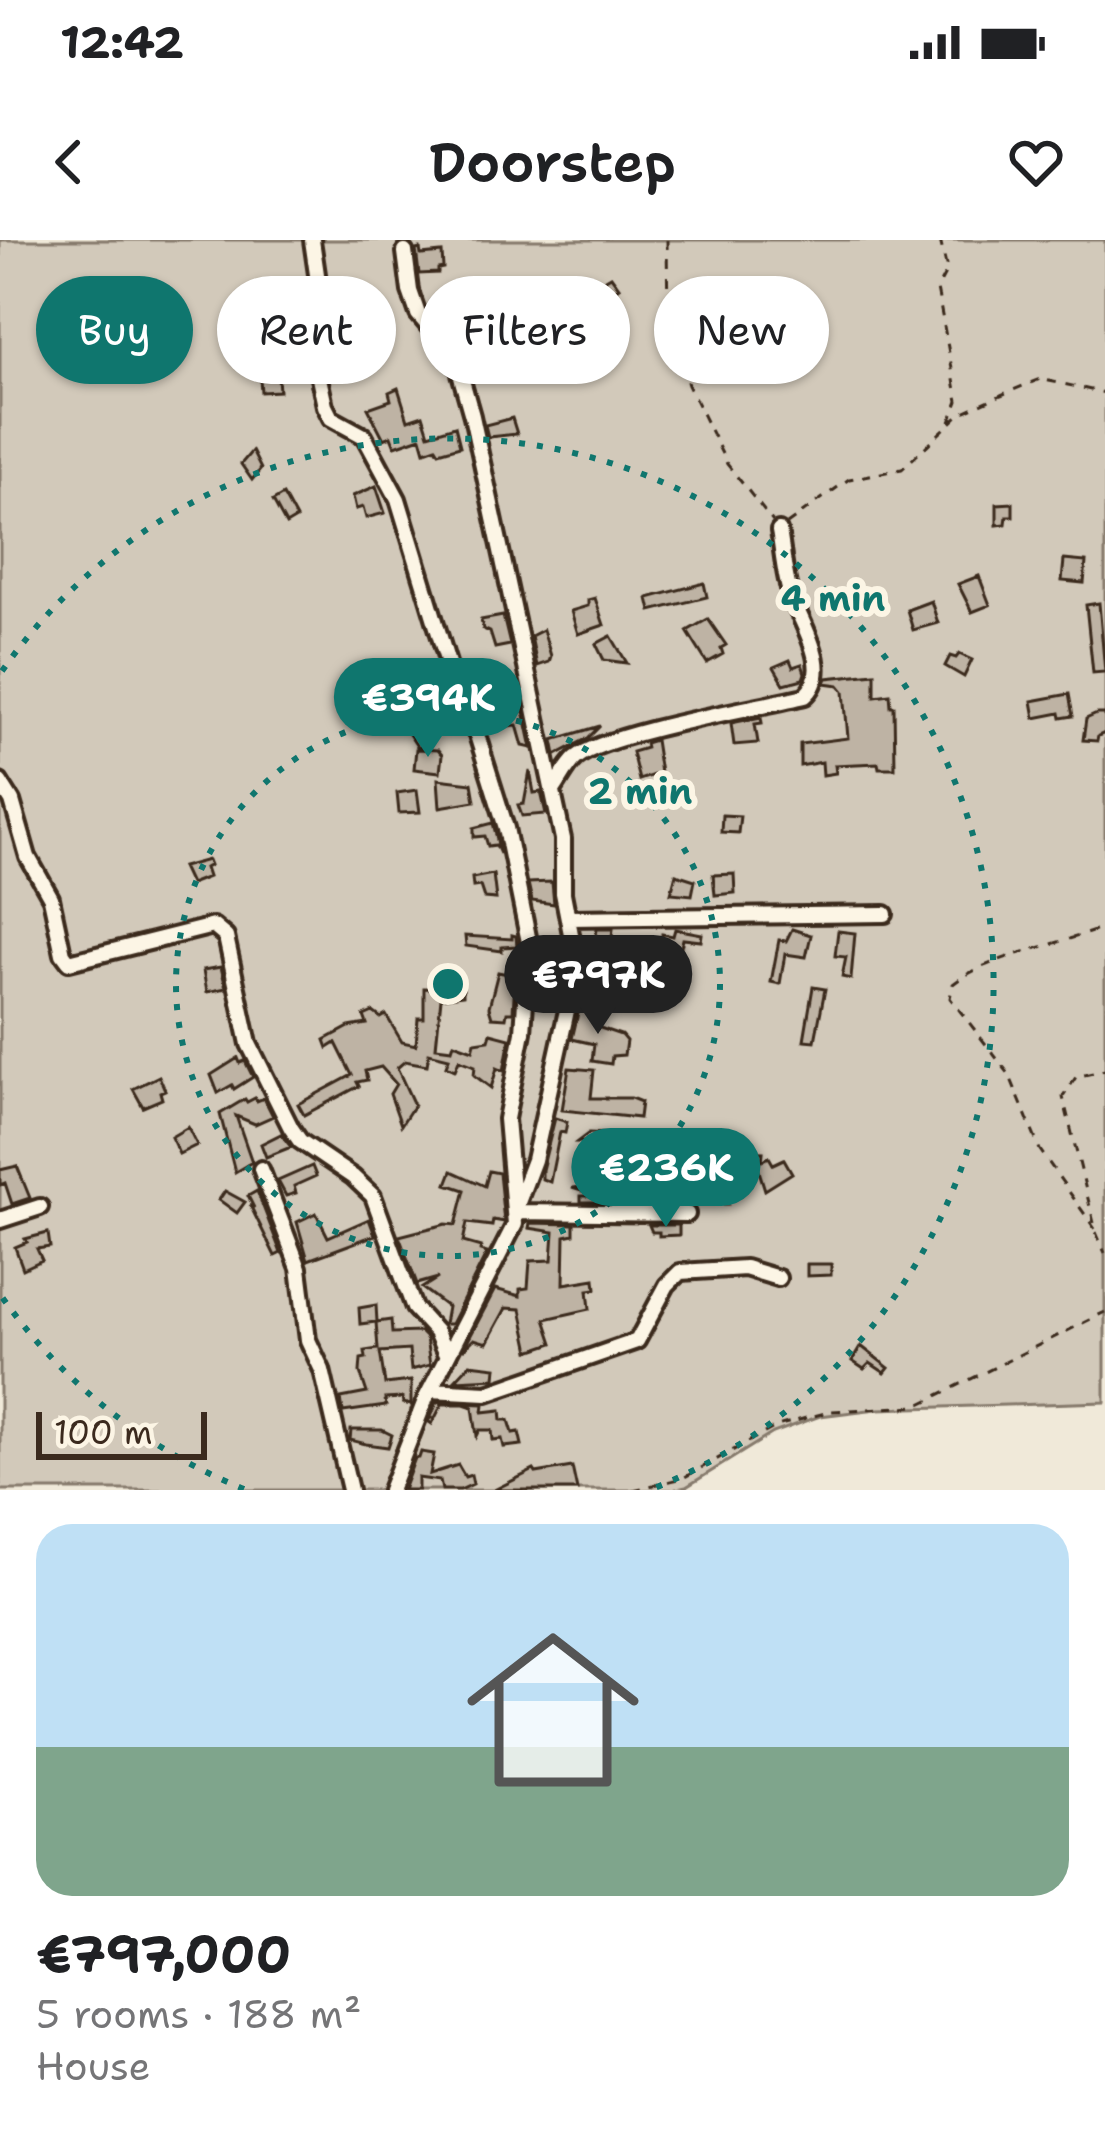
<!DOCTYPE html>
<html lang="en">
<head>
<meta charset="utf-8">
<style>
  :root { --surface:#fff; --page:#f6f6f6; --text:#202124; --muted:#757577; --line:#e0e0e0; --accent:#0f766e }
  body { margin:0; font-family:"Shantell Sans",sans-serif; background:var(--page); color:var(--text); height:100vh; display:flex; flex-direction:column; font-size:45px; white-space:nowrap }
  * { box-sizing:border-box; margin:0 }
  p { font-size:39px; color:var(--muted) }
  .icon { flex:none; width:66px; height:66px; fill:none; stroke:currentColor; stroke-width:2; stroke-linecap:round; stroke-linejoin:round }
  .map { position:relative; height:1250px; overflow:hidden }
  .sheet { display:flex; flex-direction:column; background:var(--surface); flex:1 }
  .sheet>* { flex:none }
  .guide { position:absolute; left:36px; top:36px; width:1035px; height:108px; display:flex; gap:24px }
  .scale { position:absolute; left:36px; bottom:30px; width:171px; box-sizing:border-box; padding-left:12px; border:6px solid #3b2a1e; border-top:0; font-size:33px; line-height:42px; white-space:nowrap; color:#3b2a1e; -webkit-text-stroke:9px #fcf5e5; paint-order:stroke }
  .price { position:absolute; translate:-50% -102px; padding:0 27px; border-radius:42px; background:var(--accent); color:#fff; font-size:39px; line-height:78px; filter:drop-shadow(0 3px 6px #0008) }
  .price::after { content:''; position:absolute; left:50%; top:72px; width:36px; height:27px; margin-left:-18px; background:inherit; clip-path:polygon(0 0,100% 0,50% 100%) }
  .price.on { background:#222; color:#fff }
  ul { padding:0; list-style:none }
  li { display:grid; align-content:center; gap:24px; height:636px; padding:0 36px }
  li+li { border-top:3px solid var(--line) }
  li span { display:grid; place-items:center; height:372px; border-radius:36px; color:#555 }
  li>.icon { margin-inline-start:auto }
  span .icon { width:216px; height:216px; fill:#fffc; stroke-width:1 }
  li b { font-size:51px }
  .pill { padding:0 42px; border-radius:54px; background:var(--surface); box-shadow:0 3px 9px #0004; font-size:42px; line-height:108px }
  .pill.on { background:var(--accent); color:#fff }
  .status { display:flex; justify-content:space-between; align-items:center; height:84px; padding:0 60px; background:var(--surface); direction:ltr }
  .status svg { height:33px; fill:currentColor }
  header { display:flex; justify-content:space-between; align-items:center; height:156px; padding:0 36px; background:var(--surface); font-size:54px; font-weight:600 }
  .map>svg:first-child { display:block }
</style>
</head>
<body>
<div class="status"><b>12:42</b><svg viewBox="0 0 49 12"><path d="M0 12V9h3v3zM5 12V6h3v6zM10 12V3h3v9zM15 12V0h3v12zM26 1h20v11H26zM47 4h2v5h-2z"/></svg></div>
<header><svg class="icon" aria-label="back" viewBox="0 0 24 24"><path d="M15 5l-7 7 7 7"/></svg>Doorstep<svg class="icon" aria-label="heart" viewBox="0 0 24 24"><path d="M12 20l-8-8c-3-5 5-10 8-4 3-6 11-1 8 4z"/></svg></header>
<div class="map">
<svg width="1105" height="1250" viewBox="0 0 1105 1250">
  <rect width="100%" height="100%" fill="#f0e9d9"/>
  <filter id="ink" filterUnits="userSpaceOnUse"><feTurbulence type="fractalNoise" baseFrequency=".00833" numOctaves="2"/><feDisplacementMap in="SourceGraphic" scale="24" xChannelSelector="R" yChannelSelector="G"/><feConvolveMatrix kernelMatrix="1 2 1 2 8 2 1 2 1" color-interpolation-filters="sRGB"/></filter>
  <g filter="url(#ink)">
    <path fill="#d2c9ba" stroke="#867a6c" stroke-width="3" d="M0,0H1105V1162L877,1169L820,1176L773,1193L686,1247L672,1250H0Z"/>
    <path fill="#beb3a4" stroke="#3b2a1e" stroke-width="3" d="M420,9L421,15L442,13L443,28L438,29V33L419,34L416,10Z
      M611,36L619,47L616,49L622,77L597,44Z
      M277,124L279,151L261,152L259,126Z
      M398,148L408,180L423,175L429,194L455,186L460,206L439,212L436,207L425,211L421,197L395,206L391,196L384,199L368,168L391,160L389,152Z
      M512,178L517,194L488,197L485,185Z
      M252,211L261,229L252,240L241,224Z
      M376,246L385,273L366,278L363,267L356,269L353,256Z
      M283,255L296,279L286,285L273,261Z
      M1013,263V276H1007L1006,284L997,285V264Z
      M1064,320L1086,322L1084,343L1062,341Z
      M979,336L990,365L972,372L958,344Z
      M704,343L707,357L651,371L648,358Z
      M595,358L604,385L578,394L571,371L588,366V360Z
      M931,361L938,383L913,390L907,370Z
      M1099,363L1105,432L1093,433L1086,365Z
      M503,376L510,405L495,408L490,392L483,389L481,380Z
      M708,379L726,405L721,408L723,414L707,423L687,391Z
      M543,390L551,416L549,422L537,426L531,396Z
      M611,396L627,423L604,420L596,404Z
      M959,414L972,420L964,437L945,426L950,416L956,418Z
      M790,420L793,427L802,424L805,433L803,439L784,444L774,427Z
      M875,433V456L890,454L891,466H894L895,528H879L878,523L835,525L836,533L823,535L822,522L800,526V504L848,498L844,451L839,445L825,443L827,438Z
      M395,446L402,469L372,468L368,454Z
      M519,448L532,508L523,506L517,485L507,486L505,467L517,461L515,450Z
      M1069,454L1073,476L1061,478L1060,473L1035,478L1032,461Z
      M449,463L453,470L436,483L441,492L418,508L405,488Z
      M1097,474H1105V493L1098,496L1097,501L1083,500L1086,479Z
      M761,477L762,483L755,484L758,503L734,505L731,483Z
      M600,486L588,498L556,515L553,500Z
      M655,500L660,533L639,540L632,512L646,508L645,503Z
      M416,509L438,510L442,515L440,532L414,529Z
      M530,531L534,553L541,552L546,574L522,576L518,565L524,564Z
      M438,539L472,543L475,561L440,567Z
      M417,550L420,572L399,573L397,553Z
      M722,575L740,576L738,593L721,592Z
      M493,583L495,591L500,614L496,605L488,606L485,596L474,597V588Z
      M208,620L210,625L205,628L208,637L190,644L182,627Z
      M493,634L496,659L484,658L480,646L473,647L472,638Z
      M676,634L695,640L692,655L671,653Z
      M734,634L735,653L715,655L713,635Z
      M552,642L554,664L532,661L528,643Z
      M597,689H613L609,718L623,721L620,731L591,726Z
      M675,689L702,694L701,701L683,699L677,722L660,719L662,694L673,696Z
      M792,689L811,695L806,717L785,714L780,744L771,742L779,700L786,701Z
      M838,691L855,693L851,739L842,737L846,717L835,716Z
      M512,695L516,696L517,706L502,707V711L466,706L465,696L512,699Z
      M544,719L565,725L560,750L542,748Z
      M221,727L226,748L207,752L203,730Z
      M498,732L513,735L515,740L513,772H507L506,778L492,777L489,767Z
      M813,747L825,749L815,801L804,800Z
      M424,748L463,749V755L441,758L436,807L452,809L454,803L473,810L475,802L489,800L491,793L510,798L504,831L497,828L491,848L474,835L475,826L459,820L455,830L446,826L449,818L429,813L427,825L405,821L397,828L414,865L401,885L390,854L396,844L381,827L365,831L367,840L357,842L359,846L304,875L298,864L352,835L336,803L328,808L325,800L349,787L367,784L364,776L373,772L381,778L386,775L402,802L416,805L418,778H424Z
      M579,769L599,771L597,787L621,795L626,801L624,815L612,816L611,824L592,821L594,804L572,799Z
      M238,818L240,823L245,821L253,837L234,849L232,845L218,853L211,835Z
      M569,828L594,830L591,858H631L641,862L639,878L562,870Z
      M159,836L165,850L160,852L162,859L143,867L133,849Z
      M255,858L257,861L264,858L273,876L255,884L236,876L252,922L235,932L220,874L245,859L247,862Z
      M555,878L567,882L565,893L560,892L550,942L542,939V930Z
      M188,887L197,905L179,914L171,897Z
      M589,893L625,895L624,903L577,902Z
      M281,894L291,907L266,917L261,904Z
      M680,909L718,910V926L680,925Z
      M734,911L763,912L762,921L769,917L773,924L784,919L792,933L765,950L758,928L735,927Z
      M17,926L30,958L12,964L5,943L0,945V930Z
      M312,926L316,936L294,946L296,953L286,956L278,941Z
      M452,931L485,946L489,931L499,933L504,982L493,980L492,986L467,983L463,1002L481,1007L480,1011L487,1013L451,1084H444L447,1067L422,1048L438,1038L417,1044L399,996L446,984L456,985L465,950L447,944Z
      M627,943V962H581V956H598L572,948Z
      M726,943L728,964L674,963L673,949Z
      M225,951L245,962L237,973L219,960Z
      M257,951L281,1013L275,1016L250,965L254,968L248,956Z
      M316,973L328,997L369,979L375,995L308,1020L297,982Z
      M530,983L574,984V994L565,996L564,1044L595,1039L596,1049L588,1050L590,1069L545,1079L553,1103L530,1111L521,1069L506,1068L487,1103L474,1099L463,1110L495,1049L520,1056V1049L528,1048L530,1021L552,1020L554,992L529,988Z
      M649,985H679V995L659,996V992H652Z
      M48,993L50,1007L37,1009L42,1020L23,1029L15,1007L27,1002L25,999Z
      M807,1024H831V1035L807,1036Z
      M376,1065L377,1082L391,1080L392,1093L420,1092L426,1098L430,1125L411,1130L409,1110L380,1112L385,1144L411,1141V1165L403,1163L402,1158L385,1159L386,1166L343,1172L341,1158L367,1153L360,1132L361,1119L366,1118L365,1111L378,1109L376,1082L360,1084L359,1068Z
      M861,1106L889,1128L885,1133L870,1123L864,1129L852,1121Z
      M470,1124L496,1127L495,1138L455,1140Z
      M437,1162L484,1164L483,1172L501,1170L502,1180H509L513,1193L519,1192L522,1205L504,1207L502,1199L493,1200L492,1190H480L477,1196L473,1167L464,1164H442L432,1184L429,1182Z
      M351,1190H382L392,1195L388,1207L366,1204L350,1200Z
      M421,1212L434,1214L430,1234L458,1225L465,1237L471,1235L473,1244L460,1250H442L440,1241L418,1238V1250H403L415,1218H419Z
      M572,1227L577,1250H494L534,1230L536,1233Z"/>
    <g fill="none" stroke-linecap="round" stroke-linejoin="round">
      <g stroke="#3b2a1e" stroke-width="22">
        <path id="minor" d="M312,0L320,55L313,110L325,166L331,178L364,196L398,259L457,453L477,495L506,588L529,702L523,792L506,879L515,984L426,1158L390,1250
          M405,12L410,51L418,74L456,119L472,176L563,599V653L577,725L534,920L517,965
          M0,542L12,561L28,617L51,658L63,714L69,722L213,686L226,697L249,804L291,888L300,901L353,937L373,956L414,1068L436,1092L447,1117
          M554,549C561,539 567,526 576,518C605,493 760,467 805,456C833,431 803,386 792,358C784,338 783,312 779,291
          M570,678L885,674
          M261,929L299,1028L308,1100L322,1130L350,1250
          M516,972L687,974
          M0,980L40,967
          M430,1150L487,1153L637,1101L667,1045L680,1032L745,1028L778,1038"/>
      </g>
      <path stroke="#3b2a1e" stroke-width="3" stroke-dasharray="9 9" stroke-linecap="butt" d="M667,0L668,80L688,145L727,224L773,282
        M940,0L947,30L937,49L958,161L950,182
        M787,284L849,239L902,229L961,173L1001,155L1040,139L1105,153
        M1094,983L1063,857L1076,837L1105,830
        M1095,989L1040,910L1009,834L950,758L953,744C987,716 1060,705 1105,687
        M1096,992L1105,1013
        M633,1250L683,1238L777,1186L832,1171L917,1166L1105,1072"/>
      <use href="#minor" stroke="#fcf5e5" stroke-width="14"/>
    </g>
  </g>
  <g fill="none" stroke="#0f766e" stroke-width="6" stroke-dasharray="6 12">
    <circle cx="448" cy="744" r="272"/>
    <path d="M244 1249A545 545 0 0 1 2 1057M2 431A545 545 0 1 1 652 1249"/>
  </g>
  <circle cx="448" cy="744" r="18" fill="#0f766e" stroke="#fcf5e5" stroke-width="6"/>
  <g font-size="36" text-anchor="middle" font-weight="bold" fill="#0f766e" stroke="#fcf5e5" stroke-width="12" stroke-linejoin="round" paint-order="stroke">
    <text x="833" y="371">4 min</text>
    <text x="640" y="564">2 min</text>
  </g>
</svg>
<div class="scale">100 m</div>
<b class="price" style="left:428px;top:520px">€394K</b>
<b class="price on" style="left:598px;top:797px">€797K</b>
<b class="price" style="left:666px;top:990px">€236K</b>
<div class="guide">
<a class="pill on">Buy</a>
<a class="pill">Rent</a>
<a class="pill">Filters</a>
<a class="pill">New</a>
</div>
</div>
<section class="sheet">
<ul>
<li><span style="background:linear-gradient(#bfe0f5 60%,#7fa58c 0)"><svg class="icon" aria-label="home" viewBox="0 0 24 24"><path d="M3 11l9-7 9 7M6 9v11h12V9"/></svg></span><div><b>€797,000</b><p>5 rooms · 188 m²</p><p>House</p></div></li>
</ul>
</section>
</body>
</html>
